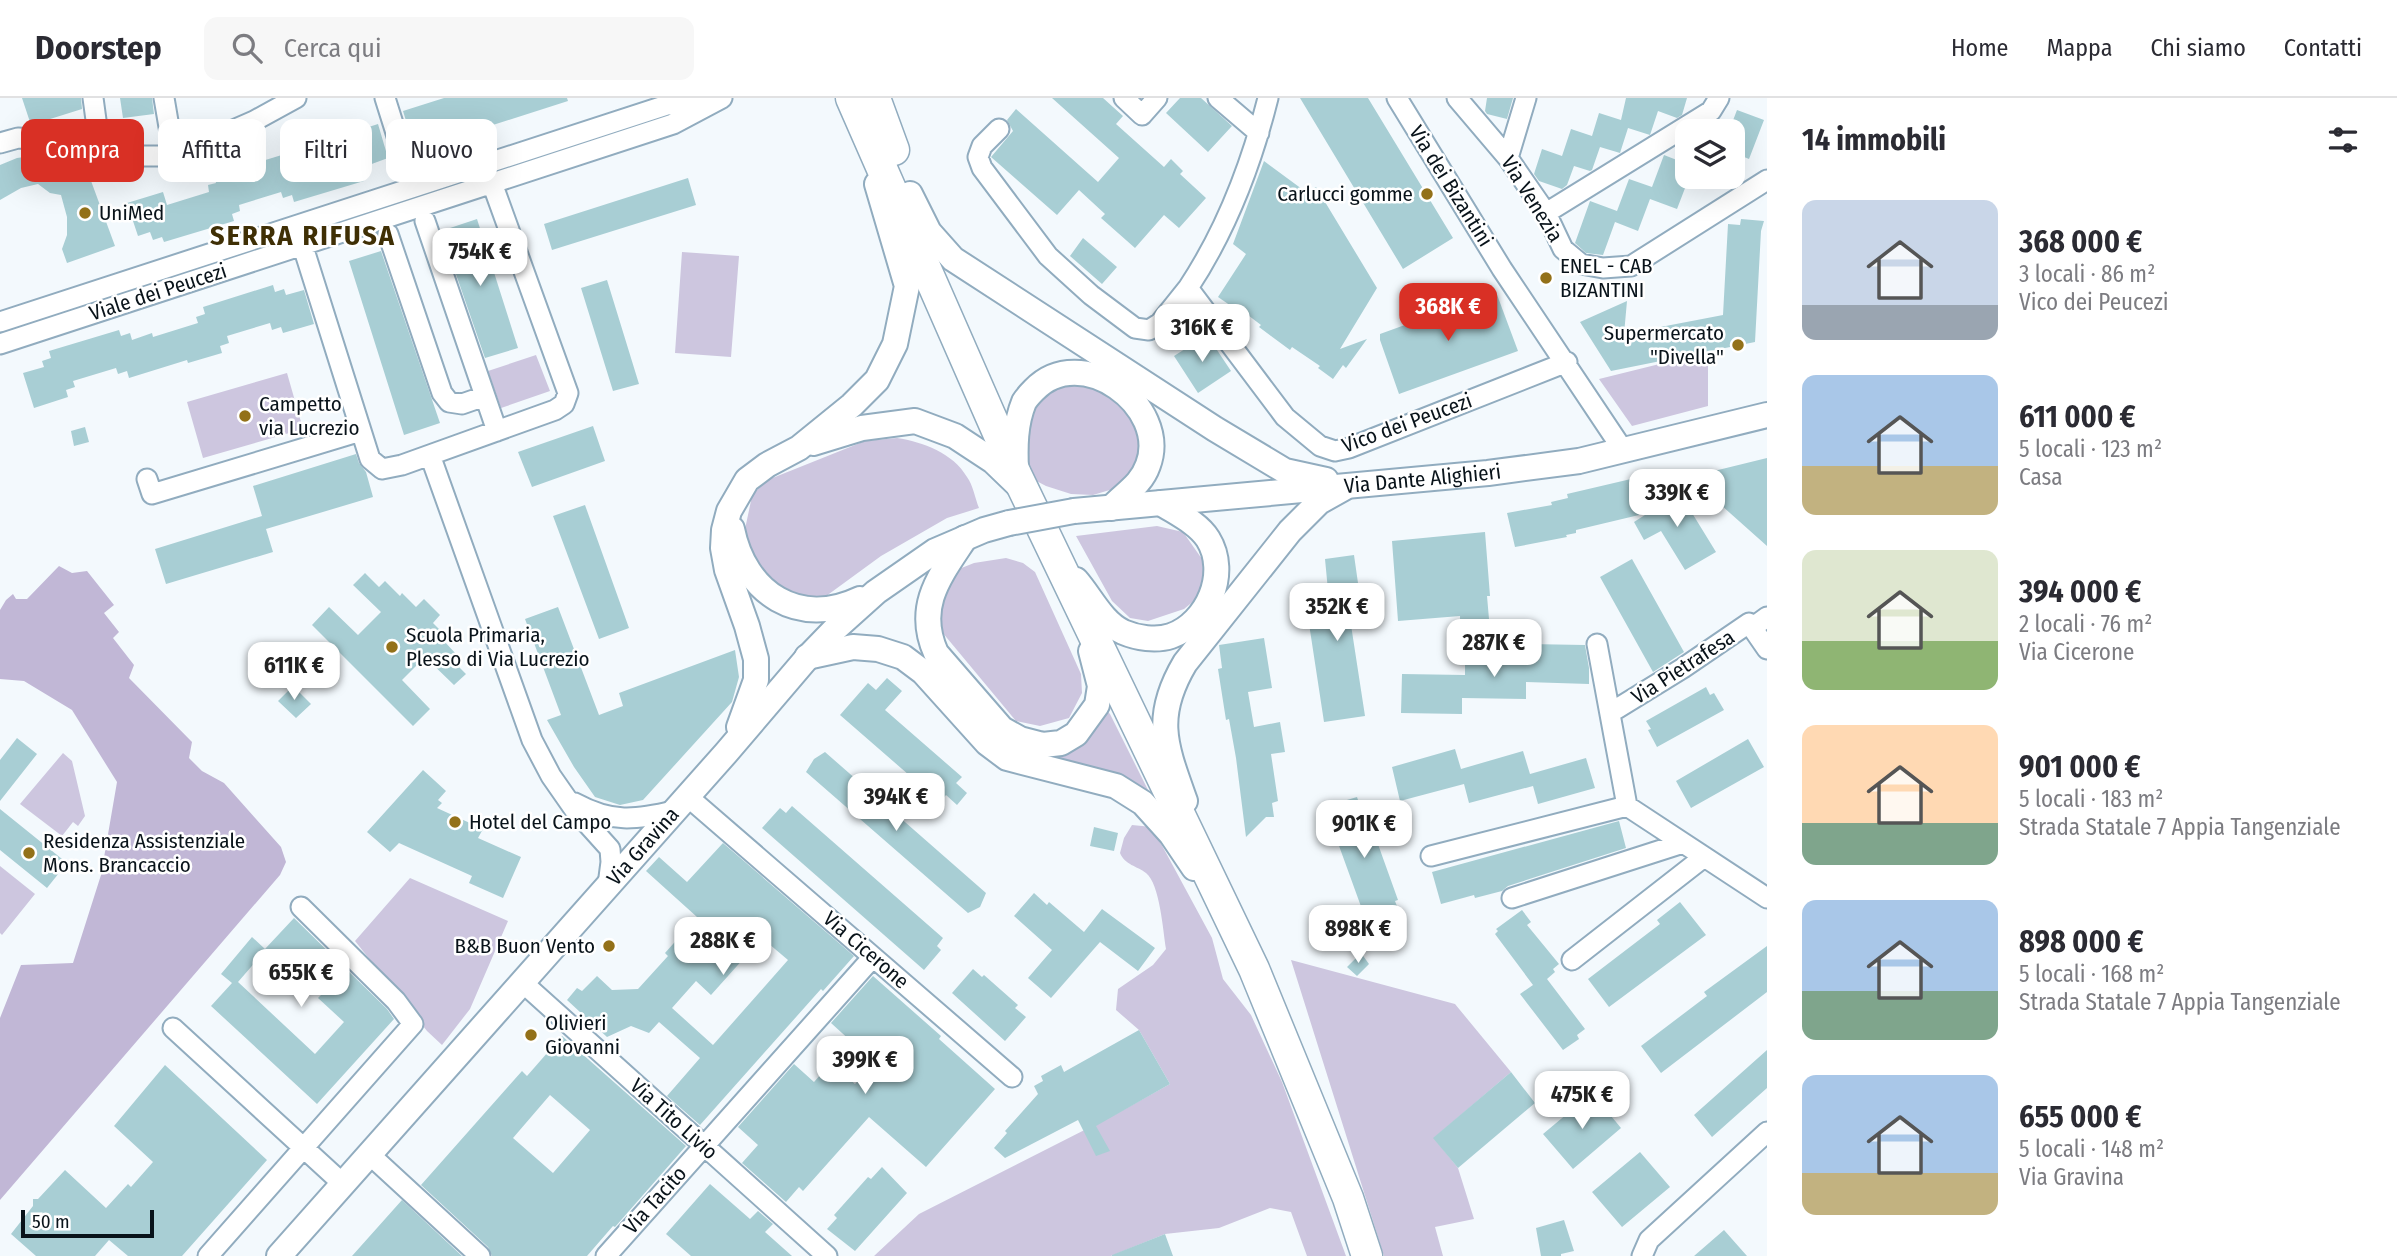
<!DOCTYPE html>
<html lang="it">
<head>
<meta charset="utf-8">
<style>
  :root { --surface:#fff; --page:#f7f7f7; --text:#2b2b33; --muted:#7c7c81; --line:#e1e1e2; --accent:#d93025 }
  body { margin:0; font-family:"Fira Sans Condensed",sans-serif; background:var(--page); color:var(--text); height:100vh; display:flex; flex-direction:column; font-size:26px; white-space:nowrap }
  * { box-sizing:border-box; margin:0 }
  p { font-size:23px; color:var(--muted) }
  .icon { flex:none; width:38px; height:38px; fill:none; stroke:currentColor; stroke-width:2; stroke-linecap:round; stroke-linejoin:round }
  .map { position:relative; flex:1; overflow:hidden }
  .panel { display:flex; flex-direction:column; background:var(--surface); width:630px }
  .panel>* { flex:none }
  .banner { position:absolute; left:21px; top:21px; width:665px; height:63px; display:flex; gap:14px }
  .fabs { position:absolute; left:1675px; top:21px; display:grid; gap:14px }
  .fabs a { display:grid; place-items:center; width:70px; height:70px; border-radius:14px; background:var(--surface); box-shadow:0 7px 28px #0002; font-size:35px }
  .scale { position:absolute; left:21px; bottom:18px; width:133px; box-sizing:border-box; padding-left:7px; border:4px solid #09131a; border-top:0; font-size:19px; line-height:24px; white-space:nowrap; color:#09131a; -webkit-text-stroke:5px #fff; paint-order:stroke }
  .price { position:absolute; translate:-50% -60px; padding:0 16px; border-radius:14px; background:#fff; color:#222; font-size:23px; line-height:46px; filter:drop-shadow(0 2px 4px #0008) }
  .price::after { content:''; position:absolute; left:50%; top:42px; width:21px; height:16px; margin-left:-10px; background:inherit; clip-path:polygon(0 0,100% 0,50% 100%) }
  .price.active { background:var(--accent); color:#fff }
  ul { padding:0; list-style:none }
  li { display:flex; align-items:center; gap:21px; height:175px; padding:0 35px }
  li span { display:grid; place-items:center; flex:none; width:196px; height:140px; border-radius:14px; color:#555 }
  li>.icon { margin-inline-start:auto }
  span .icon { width:84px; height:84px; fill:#fffc; stroke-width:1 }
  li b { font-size:30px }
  h2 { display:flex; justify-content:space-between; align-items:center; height:84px; padding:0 35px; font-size:30px }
  .pill { padding:0 24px; border-radius:14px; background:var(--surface); box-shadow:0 7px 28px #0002; font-size:24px; line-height:63px }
  .pill.active { background:var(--accent); color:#fff }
  header { display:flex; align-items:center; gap:42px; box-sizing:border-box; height:98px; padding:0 35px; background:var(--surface); border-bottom:2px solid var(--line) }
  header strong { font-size:33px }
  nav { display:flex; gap:38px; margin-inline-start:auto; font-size:24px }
  .search { width:490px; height:63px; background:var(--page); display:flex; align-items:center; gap:18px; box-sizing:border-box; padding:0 24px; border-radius:14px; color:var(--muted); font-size:26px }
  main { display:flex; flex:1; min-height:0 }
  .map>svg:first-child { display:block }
</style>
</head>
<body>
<header>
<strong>Doorstep</strong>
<div class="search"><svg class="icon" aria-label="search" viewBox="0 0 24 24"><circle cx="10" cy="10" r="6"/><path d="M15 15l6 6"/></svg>Cerca qui</div>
<nav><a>Home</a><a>Mappa</a><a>Chi siamo</a><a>Contatti</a></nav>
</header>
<main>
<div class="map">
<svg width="1767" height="1158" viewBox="0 0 1767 1158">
  <rect width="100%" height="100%" fill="#f3f9fd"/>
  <path fill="#cdc6df" d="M682,154L739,158L731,259L675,255Z
    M1708,254V308L1632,328L1599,281Z
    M536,257L550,293L501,310L488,273Z
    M287,275L303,331L203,360L187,304Z
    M1079,283L1126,303L1143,331L1142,361L1123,388L1093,397L1071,396L1046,388L1027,378L1022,343L1032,301L1052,288Z
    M897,340C923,344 953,355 967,379C973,387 975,400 979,410L947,420L881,458L818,504L783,492L766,477L752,455L744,436L752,398L765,383L865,343Z
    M1157,428L1183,434L1202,461L1204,481L1195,502L1184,511L1148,523L1130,520L1112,503L1076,438Z
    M1006,460L1023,465L1035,474L1081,576L1082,595L1069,620L1040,628L1016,623L942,534L938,510L954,473L974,465Z
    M1106,612L1110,616L1150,696L1035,660Z
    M63,655L72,663L85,718L78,728L73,724L62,738L20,706Z
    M1132,727L1152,729L1212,840L1223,881L1251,917L1282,984L1346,1158H1307L1291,1114L1270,1110L1219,1130L1165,1136L1111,1158H874L919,1116L1116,1016L1170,986L1139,932L1116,912L1118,891L1153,867L1166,851C1163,833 1160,786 1146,775C1137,768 1125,767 1120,755L1124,740Z
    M0,768L35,796L2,837L0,835Z
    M410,780L508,823L470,911L442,947L427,933L355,843Z
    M1291,862L1455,906L1511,974L1434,1040L1458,1070L1474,1121L1435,1129L1443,1158H1384Z"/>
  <path fill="#c1b7d6" d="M59,468L72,475L87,473L114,507L104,515L119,534L113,540L134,567L129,580L192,644L189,660L202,673L224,685L281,749L286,764L280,777L0,1102V920L21,867L73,865L101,777L117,684L72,612L24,583L0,581V512L6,502L13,496L16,501H27Z"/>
  <path fill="#a8ced4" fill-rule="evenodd" d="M22,0H81L82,11L31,27Z
    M120,0H152L154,16L123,20Z
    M444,0H567L568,3L415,52L403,13Z
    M1052,0H1103L1123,18L1116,26L1164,69L1171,61L1183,73L1180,76L1206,100L1179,130L1164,117L1135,150L1101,120L1105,116L1079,92L1057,117L991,59L1013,33L1007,22L1016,11L1098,84L1119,60Z
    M1180,0H1201L1232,28L1208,54L1166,15Z
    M1300,0H1368L1453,140L1403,171Z
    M1487,0H1513L1507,21L1487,16L1485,13Z
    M1626,0H1687L1682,17L1677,20L1658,13L1650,37L1628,30L1620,55L1600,49L1592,72L1590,73L1574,68L1567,87L1562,91L1539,83L1534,76L1542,51L1562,58L1571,31L1592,38L1599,15L1621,22Z
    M1737,12L1764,22L1749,61L1732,54V25Z
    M378,26L388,60L369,67L371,73L362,76L364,83L294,104L292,97L283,100L281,94L239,107L240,113L232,116L234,123L164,144L162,139L153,142L150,134L138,138L127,105L163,94L167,107L209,94L208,87L216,85L214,78L285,56L286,63L296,60L298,66L339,53L338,47L347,44L344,37Z
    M39,57L45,58L50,71L60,73L67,79L87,72L115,148L67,165L62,151L67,137V119L61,97L50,95L38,86L21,90L0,102V67L17,60Z
    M1664,57L1687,66V85L1677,111L1650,101L1638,133L1615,124L1603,157L1586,155L1575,145L1590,103L1617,113L1629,81L1652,89Z
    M1264,63L1306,94L1316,89L1377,190L1340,251L1367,241L1346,270L1343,267L1333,281L1318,270L1320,268L1292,249L1290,252L1259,229L1261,227L1236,208L1234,210L1218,199L1246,156L1233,146Z
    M688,80L696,107L552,152L544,126Z
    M477,121L518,250L485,260L441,133Z
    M1741,121L1764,123L1761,133L1755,244L1611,273L1580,224L1627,203L1624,236L1723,217L1728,126L1740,127Z
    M1083,140L1117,169L1102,186L1070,158Z
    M381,153L440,325L404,337L349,163Z
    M607,182L639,286L613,293L581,190Z
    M273,187L275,194L284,191L286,197L304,192L314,226L283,235L281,229L272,232L270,225L227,238L229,245L220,248L222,255L188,265L187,262L129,280L127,273L118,276L116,270L73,283L75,289L66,292L68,299L34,310L23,275L44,269L42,263L51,260L49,253L119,232L121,238L130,235L132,242L152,235L153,239L198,225L196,219L205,216L203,209Z
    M1496,194L1518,253L1399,296L1380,242V236Z
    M1207,237L1231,273L1198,295L1174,258Z
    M593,328L605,363L532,389L518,354Z
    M85,329L89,344L74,348L71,333Z
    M356,356L359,365L366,374L373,399L266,431L273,454L166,486L155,451L262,418L253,388Z
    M1767,360V448L1721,407L1714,373Z
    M1665,371L1716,454L1685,472L1661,433L1644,442L1634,424L1670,401Z
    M1631,381L1639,417L1576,432V435L1566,437L1567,439L1515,449L1507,415L1552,407L1551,404L1568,400L1567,396Z
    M585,407L629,530L599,541L553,418Z
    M1485,434L1490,498H1487L1489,521L1460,524V518L1398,523L1392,443Z
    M1354,457L1360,499L1347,501L1365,618L1324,624L1306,506L1329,503L1325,461Z
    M1632,461L1684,554L1653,574L1600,479Z
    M365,475L379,489L385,483L400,498L402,495L416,509L424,501L440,517L433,525L446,538L443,542L457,557L452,562L466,576L454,587L425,559L402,582L430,611L413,628L312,527L329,509L358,537L381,514L353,487Z
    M558,509L599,617L623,608L619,595L735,552L739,579L732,604L643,702L620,707L595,699L574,669L547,622L561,617L525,521Z
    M1264,540L1272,590L1248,594L1254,629L1280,624L1285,654L1271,656L1278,703L1272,705L1274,719H1266L1246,739L1236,660L1229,621L1226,622L1218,571L1222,570L1219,547Z
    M1528,546L1585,547L1589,570V586L1526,584V601L1462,600V616L1401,615L1402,576L1465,577V560L1528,561Z
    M887,580L902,593L885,612L962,679L956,685L967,695L957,707L946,697L940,704L840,617L868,585L876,592Z
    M293,588L311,606L296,620L278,603Z
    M1706,589L1710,597L1714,595L1724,612L1657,649L1648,632L1651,631L1646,623Z
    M17,640L37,656L0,703V662Z
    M1748,641L1764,669L1691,710L1676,683Z
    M1455,651L1461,671L1523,653L1530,676L1586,660L1595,690L1538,706L1533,688L1469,705L1464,686L1400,703L1392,669Z
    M825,654L986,795L980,809L968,815L806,674L814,661Z
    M423,672L446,693L438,702L442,705L437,710L483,731L478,740L521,759L503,800L469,785L472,778L399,745L390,754L367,734Z
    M1357,699L1361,711L1365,710L1398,802L1395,803L1400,816L1374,826L1369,812L1363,814L1330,723L1336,721L1330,707Z
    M792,708L943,840L937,848L941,852L924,872L762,730L780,710L786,715Z
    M0,711L67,765L47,790L0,752Z
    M1619,723L1626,750L1508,788L1502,793L1475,800L1474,797L1441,806L1432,774Z
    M1094,729L1118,735L1114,753L1090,748Z
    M723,745L854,858L823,893L821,891L700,1027L667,998L700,960L659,924L649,935L631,928L607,939L567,902L577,890L582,893L597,878L612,892L638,891L668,858L665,855L697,819L646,773L659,759L687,784ZM762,840L788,862L713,947L672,910L696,883L711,897Z
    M1034,795L1047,807L1049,804L1084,834L1102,811L1155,850L1138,873L1100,844L1051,900L1028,880L1052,852L1014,818Z
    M1680,804L1706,837L1609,909L1588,881L1660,826L1657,822Z
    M1522,812L1531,824L1527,827L1559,866L1553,871L1555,874L1547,881L1585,931L1577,937L1579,941L1563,952L1520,896L1533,887L1495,836L1498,833L1496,831Z
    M294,820L387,911L394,921L317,1006L211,908L232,885L221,876L252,839L265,851ZM265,853L287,874L296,865L326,892L318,900L344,924L315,956L238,884Z
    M1767,848V894L1661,975L1641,948L1707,898L1704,894Z
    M1361,855L1369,866L1357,878L1347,869Z
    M973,871L982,879L984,877L1018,907L1015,910L1026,919L1005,943L952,895Z
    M873,878L941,938L939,941L995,991L926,1069L869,1019L803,1093L799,1089L786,1104L742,1065L758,1047L738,1029L794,966L814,984L831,965L855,986L875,965L831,925Z
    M1139,932L1170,986L1096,1028L1110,1053L1096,1058L1078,1022L1005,1060L994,1050L1007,1035L1005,1033L1038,996L1034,988L1043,983L1041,978L1061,967L1064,974Z
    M562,938L686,1048L615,1129L613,1128L587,1158H492L488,1149L421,1087L522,973L527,978ZM550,997L590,1032L553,1075L513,1040Z
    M1767,952V990L1712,1039L1694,1017Z
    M165,967L267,1062L182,1158H128L109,1142L95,1158H36L11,1136L33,1108V1101H38L65,1072L106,1110L128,1086L131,1089L153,1064L114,1028Z
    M1511,974L1535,1005L1458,1070L1433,1040Z
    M1592,995L1621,1030L1573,1071L1543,1036Z
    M1640,1054L1670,1089L1622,1129L1592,1094Z
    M882,1069L907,1095L855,1153L827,1131L837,1120L834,1117L868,1079L871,1081Z
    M710,1086L750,1121L758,1113L773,1126L765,1134L792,1158H691L666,1136Z
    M402,1102L462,1158H352Z
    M1564,1122L1574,1153L1561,1156V1158H1541L1536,1130Z
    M1724,1132L1747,1158H1694Z
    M1165,1136L1173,1158H1112V1157Z"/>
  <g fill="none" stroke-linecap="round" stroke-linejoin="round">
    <g stroke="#91acbf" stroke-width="23">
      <path id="minor" d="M93,0L99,44
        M164,0L174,58
        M385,0L413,89
        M1124,0L1142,17L1157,0
        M1218,0L1259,35
        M1268,0C1251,68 1227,131 1188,190L1285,319L1320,348L1335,353L1349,350L1567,264
        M1397,0L1502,171L1623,352
        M1457,0L1508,60L1546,115L1563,151L1581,166L1603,170L1631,168L1767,82
        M999,31L982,48L978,59L982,70L1048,158L1091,197L1135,230L1149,232L1160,225L1188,190
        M0,45L18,40L99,44L126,58H174L254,23L296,0
        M1508,60L1526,0
        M1546,115L1711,13L1719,0
        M425,123L497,333
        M299,136L370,361L382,371L402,367L555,312L564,306L568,295L492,85
        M388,136L442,295L449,304L462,306L485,298
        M0,224L667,7L704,4
        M0,246L673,26L722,0
        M430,357L532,642L551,678L574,711L610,751L611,764L608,787
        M147,381L152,396L361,333
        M1752,530L1767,519
        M1597,546L1627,708L1767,800
        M1610,615L1683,570L1749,525L1767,551
        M687,698L1012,979
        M575,705C612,725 635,722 674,713
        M1431,758L1627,708
        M1512,800L1683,745
        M1572,862L1704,759
        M522,884L827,1158
        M173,930L342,1085
        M368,1055L480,1158
        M208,1158L413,926L396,903L301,809
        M606,1158L873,859
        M1642,1158L1649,1142L1767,1034"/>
    </g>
    <g stroke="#91acbf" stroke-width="28">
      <g id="major">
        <path d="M910,96L929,134L953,161L1215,331L1285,373L1326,382"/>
        <path d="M813,345L862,330L915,323L955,338L993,363L1019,388"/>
        <path d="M1016,372C1015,349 1015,326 1024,304C1027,299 1031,295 1034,292C1081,243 1170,308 1148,367C1141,387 1125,395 1111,410"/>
        <path id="s1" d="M1074,413L1488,375L1579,363L1767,317"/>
        <path d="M732,431C745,496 799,530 860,501"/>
        <path d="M965,440C940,478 915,508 936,555L1002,631L1020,641L1043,647L1061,645L1076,636L1097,607L1100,588L1091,553"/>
        <path d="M1076,482C1091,499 1102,524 1123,534C1137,540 1156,543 1171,538C1208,525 1229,475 1208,441C1198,425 1176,415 1161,405"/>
        <path d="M807,559L853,549L878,551L903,559L923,574L987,645L1007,660L1116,688L1143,705L1171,736L1194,770"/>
        <path d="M739,629L756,582V561L747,528L727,472L723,450L724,432L729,413L747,382L767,367L799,350L852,307L877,282L895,246L907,188L877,86"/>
        <path d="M1185,703C1165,647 1153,619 1185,565L1290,433L1319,404L1344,390"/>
        <path id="s2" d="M279,1158L726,655L807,560L837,529L876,494L935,453L984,432L1009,425"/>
      </g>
    </g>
    <g stroke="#91acbf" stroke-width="33">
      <path id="highway" d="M851,0L1016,376L1254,871L1348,1100L1367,1158
        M875,0L894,52"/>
    </g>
    <use href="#minor" stroke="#fff" stroke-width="19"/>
    <use href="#major" stroke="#fff" stroke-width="24"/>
    <use href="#highway" stroke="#fff" stroke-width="30"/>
    <g stroke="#91acbf" stroke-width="28" stroke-linecap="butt">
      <path id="major-bridge" d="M1009,425L1074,413"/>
    </g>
    <use href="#major-bridge" stroke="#fff" stroke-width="24"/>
  </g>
  <g fill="#937119" stroke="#fff" stroke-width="2.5">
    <circle cx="1427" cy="96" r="7"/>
    <circle cx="85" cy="115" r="7"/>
    <circle cx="1546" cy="180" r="7"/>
    <circle cx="1738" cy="247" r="7"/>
    <circle cx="245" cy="318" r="7"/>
    <circle cx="392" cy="549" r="7"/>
    <circle cx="455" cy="724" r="7"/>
    <circle cx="29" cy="755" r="7"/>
    <circle cx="609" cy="848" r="7"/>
    <circle cx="531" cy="937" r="7"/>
  </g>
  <g text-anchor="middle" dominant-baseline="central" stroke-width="5" stroke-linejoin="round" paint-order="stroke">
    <g font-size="21" fill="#09131a" stroke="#fff">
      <text transform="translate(1451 88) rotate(58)">Via dei Bizantini</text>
      <text transform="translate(1532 101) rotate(58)">Via Venezia</text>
      <text transform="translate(158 194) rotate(-18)">Viale dei Peucezi</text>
      <text transform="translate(1407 325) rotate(-20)">Vico dei Peucezi</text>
      <text stroke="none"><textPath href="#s1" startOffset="350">Via Dante Alighieri</textPath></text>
      <text transform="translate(1683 569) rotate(-33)">Via Pietrafesa</text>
      <text stroke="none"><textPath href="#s2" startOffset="548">Via Gravina</textPath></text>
      <text transform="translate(866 852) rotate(41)">Via Cicerone</text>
      <text transform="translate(674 1021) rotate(42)">Via Tito Livio</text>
      <text transform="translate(655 1102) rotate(-48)">Via Tacito</text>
    </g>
    <g font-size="21" fill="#09131a" stroke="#fff" text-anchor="start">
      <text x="1413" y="96" text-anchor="end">Carlucci gomme</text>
      <text x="99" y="115">UniMed</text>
      <text x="1560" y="168">ENEL - CAB<tspan x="1560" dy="24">BIZANTINI</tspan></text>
      <text x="1724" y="235" text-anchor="end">Supermercato<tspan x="1724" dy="24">"Divella"</tspan></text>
      <text x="259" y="306">Campetto<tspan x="259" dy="24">via Lucrezio</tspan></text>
      <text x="406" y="537">Scuola Primaria,<tspan x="406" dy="24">Plesso di Via Lucrezio</tspan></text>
      <text x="469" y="724">Hotel del Campo</text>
      <text x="43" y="743">Residenza Assistenziale<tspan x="43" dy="24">Mons. Brancaccio</tspan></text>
      <text x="595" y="848" text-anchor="end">B&amp;B Buon Vento</text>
      <text x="545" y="925">Olivieri<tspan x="545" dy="24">Giovanni</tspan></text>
    </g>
    <g font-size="28" font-weight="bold" letter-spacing="2" fill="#3f2f05" stroke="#fff">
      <text x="303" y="137">SERRA RIFUSA</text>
    </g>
  </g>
</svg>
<div class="fabs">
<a><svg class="icon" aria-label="layers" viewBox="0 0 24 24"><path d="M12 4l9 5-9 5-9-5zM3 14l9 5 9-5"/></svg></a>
</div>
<div class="scale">50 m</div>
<b class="price" style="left:480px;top:190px">754K €</b>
<b class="price active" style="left:1448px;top:245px">368K €</b>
<b class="price" style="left:1202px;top:266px">316K €</b>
<b class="price" style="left:1677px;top:431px">339K €</b>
<b class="price" style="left:1337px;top:545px">352K €</b>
<b class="price" style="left:1494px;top:581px">287K €</b>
<b class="price" style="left:294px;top:604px">611K €</b>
<b class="price" style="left:896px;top:735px">394K €</b>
<b class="price" style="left:1364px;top:762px">901K €</b>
<b class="price" style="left:1358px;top:867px">898K €</b>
<b class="price" style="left:723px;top:879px">288K €</b>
<b class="price" style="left:301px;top:911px">655K €</b>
<b class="price" style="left:865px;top:998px">399K €</b>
<b class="price" style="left:1582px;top:1033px">475K €</b>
<div class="banner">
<a class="pill active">Compra</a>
<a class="pill">Affitta</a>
<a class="pill">Filtri</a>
<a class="pill">Nuovo</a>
</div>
</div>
<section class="panel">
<h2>14 immobili<svg class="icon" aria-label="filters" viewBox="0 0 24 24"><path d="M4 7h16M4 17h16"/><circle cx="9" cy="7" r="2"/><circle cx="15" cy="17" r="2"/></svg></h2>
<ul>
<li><span style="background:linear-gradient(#c9d6e8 75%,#9aa5b1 0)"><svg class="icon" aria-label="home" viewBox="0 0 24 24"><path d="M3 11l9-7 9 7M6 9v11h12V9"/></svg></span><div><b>368 000 €</b><p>3 locali · 86 m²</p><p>Vico dei Peucezi</p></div></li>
<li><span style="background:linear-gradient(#a9c7e8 65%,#c2b280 0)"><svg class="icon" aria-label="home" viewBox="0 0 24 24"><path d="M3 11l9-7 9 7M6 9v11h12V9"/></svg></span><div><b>611 000 €</b><p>5 locali · 123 m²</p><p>Casa</p></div></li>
<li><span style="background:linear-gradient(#dfe7d0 65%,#8fb573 0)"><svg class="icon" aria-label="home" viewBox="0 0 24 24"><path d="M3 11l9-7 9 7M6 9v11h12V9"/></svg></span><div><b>394 000 €</b><p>2 locali · 76 m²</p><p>Via Cicerone</p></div></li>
<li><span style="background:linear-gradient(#ffd9b3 70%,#7fa58c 0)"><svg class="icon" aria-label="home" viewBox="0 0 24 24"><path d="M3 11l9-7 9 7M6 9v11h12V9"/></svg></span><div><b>901 000 €</b><p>5 locali · 183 m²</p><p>Strada Statale 7 Appia Tangenziale</p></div></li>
<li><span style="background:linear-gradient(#a9c7e8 65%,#7fa58c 0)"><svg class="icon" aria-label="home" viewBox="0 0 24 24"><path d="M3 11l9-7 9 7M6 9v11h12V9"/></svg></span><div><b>898 000 €</b><p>5 locali · 168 m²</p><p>Strada Statale 7 Appia Tangenziale</p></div></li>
<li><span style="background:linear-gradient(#a9c7e8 70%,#c2b280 0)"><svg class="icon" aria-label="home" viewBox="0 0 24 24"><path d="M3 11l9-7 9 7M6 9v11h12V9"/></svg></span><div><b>655 000 €</b><p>5 locali · 148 m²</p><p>Via Gravina</p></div></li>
</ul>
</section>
</main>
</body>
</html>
